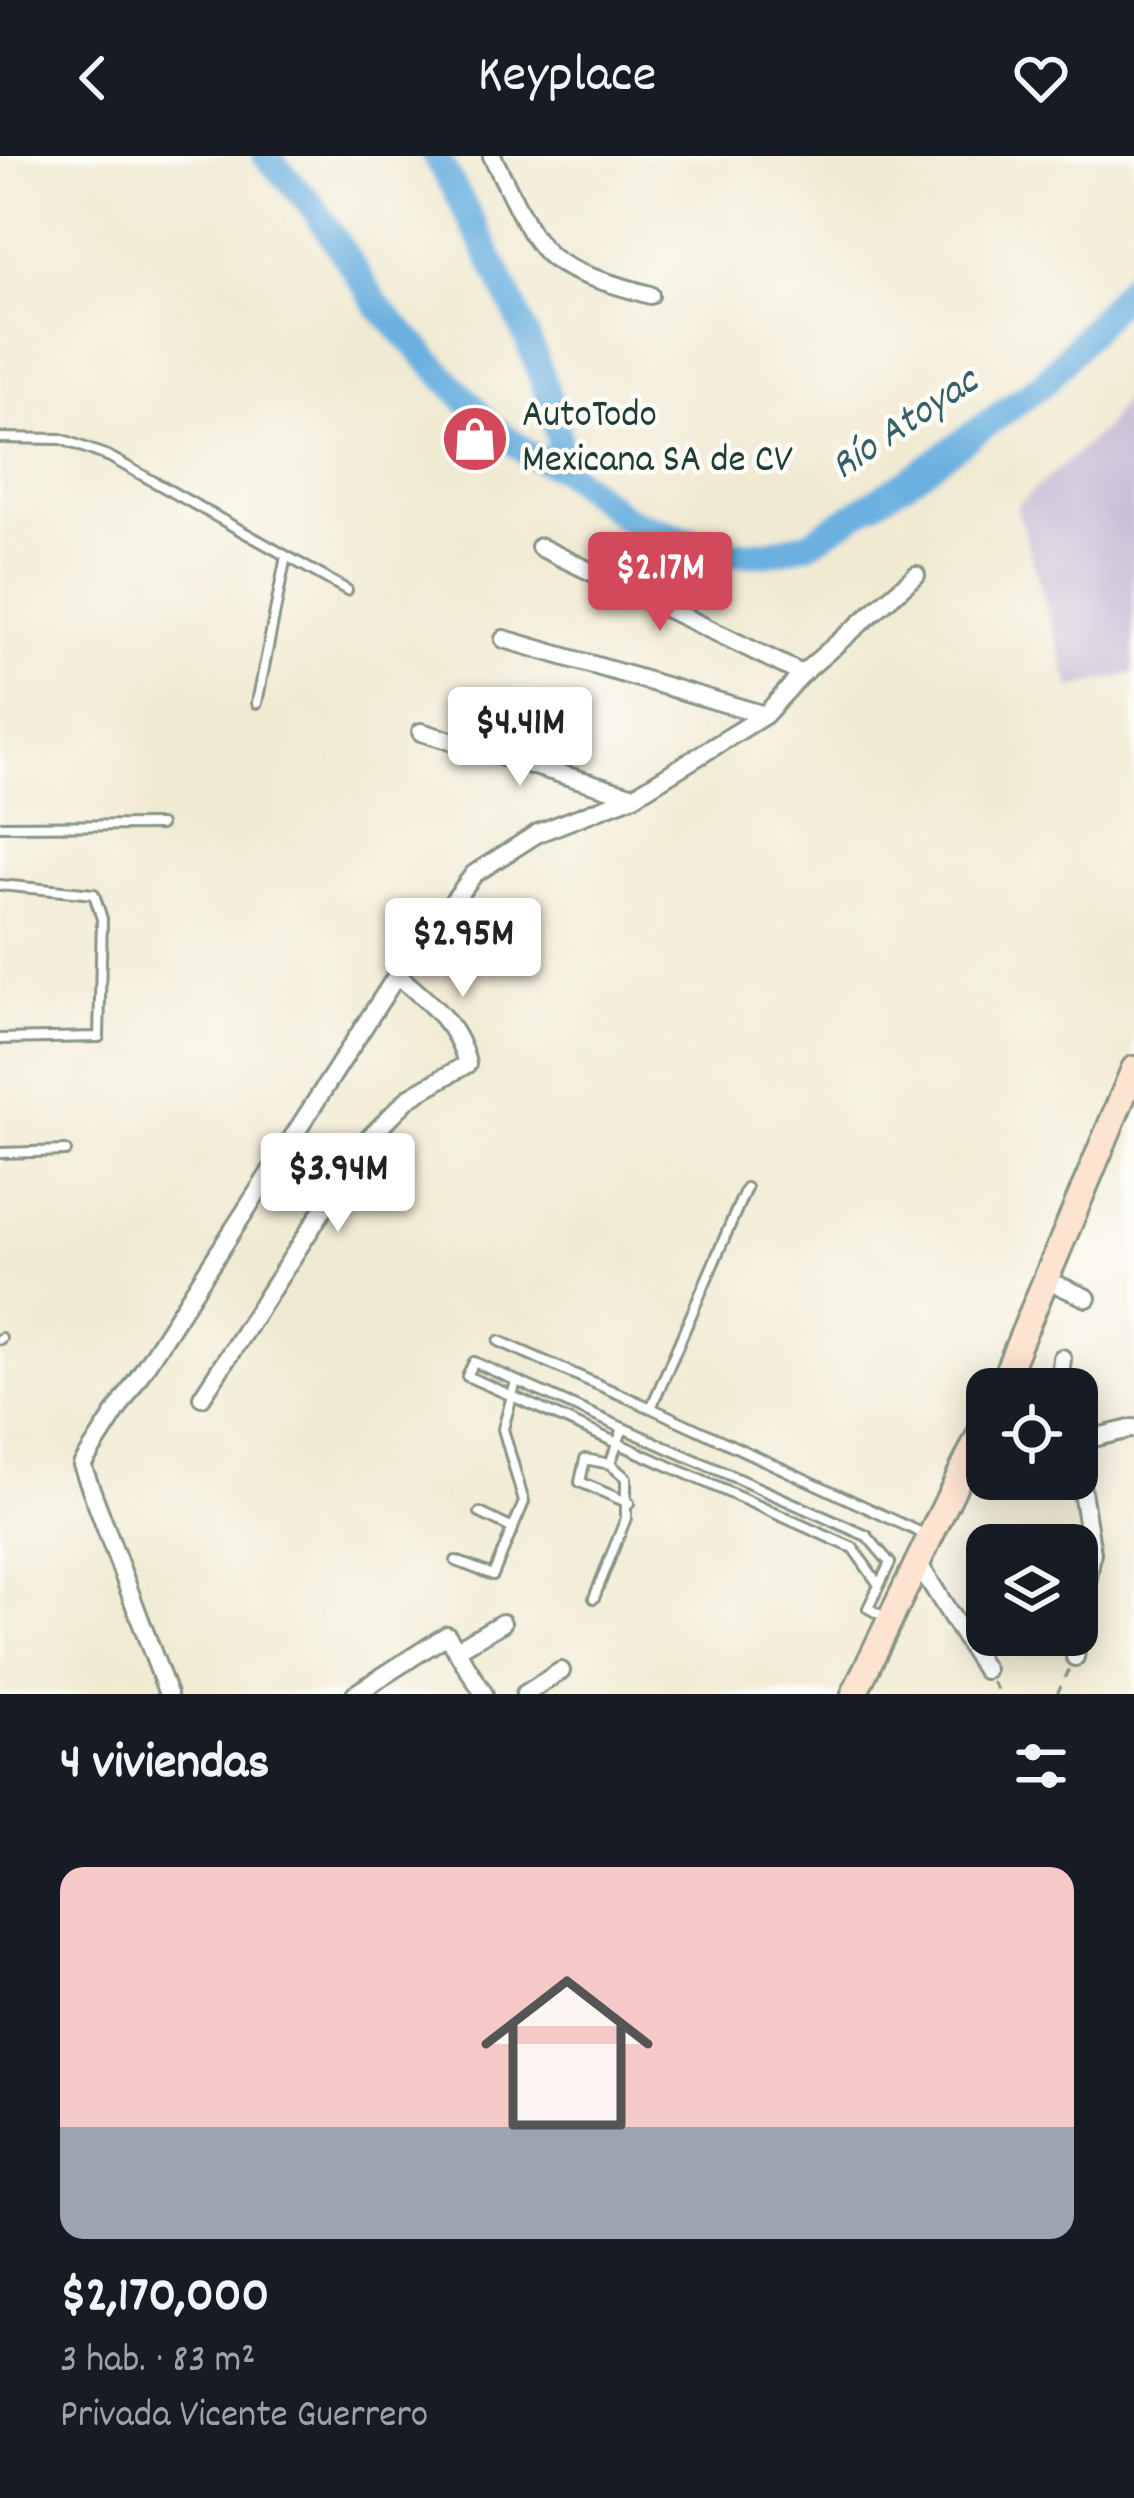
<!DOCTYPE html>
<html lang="es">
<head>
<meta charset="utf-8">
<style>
  :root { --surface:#171b24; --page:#242831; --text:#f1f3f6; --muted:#9ea1a6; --line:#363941; --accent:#d1495b }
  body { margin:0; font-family:Dekko,sans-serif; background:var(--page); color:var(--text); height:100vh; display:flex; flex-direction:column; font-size:45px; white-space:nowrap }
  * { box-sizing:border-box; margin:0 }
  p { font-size:39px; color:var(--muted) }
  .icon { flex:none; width:66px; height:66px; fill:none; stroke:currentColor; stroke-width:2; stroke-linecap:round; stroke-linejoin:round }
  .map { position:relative; height:1538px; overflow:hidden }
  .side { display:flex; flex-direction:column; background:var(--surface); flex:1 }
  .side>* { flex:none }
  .tools { position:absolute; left:966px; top:1212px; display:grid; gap:24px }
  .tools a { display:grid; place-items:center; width:132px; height:132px; border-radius:24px; background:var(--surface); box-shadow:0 6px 30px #0003; font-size:60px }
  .price { position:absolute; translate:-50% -102px; padding:0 27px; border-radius:12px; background:#fff; color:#222; font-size:39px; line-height:78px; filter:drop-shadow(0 3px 6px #0008) }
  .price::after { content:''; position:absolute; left:50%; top:72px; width:36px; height:27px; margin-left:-18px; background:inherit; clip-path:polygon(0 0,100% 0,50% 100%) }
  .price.on { background:var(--accent); color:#fff }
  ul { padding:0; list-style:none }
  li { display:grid; align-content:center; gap:24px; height:636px; padding:0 60px }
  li+li { border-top:3px solid var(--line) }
  li span { display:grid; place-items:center; height:372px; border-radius:24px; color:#555 }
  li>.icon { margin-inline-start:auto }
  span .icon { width:216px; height:216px; fill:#fffc; stroke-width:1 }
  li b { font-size:51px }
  h2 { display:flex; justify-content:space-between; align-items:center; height:144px; padding:0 60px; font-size:51px }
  header { display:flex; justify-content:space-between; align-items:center; height:156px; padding:0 60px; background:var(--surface); font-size:54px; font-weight:600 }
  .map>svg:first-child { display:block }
</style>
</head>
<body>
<header><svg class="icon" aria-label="back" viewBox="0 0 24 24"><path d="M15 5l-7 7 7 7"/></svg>Keyplace<svg class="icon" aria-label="heart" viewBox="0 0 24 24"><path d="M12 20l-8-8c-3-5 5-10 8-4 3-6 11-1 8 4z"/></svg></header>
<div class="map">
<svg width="1134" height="1538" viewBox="0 0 1134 1538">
  <rect width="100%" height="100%" fill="#fdfcf7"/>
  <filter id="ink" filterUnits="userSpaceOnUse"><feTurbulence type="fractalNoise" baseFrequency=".00833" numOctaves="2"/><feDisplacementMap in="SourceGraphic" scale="24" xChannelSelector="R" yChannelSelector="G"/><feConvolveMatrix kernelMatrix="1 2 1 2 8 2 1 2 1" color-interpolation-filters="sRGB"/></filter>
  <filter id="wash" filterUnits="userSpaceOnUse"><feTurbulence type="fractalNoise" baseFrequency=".004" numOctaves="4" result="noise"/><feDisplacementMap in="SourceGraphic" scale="48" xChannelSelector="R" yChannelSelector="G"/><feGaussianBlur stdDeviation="2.7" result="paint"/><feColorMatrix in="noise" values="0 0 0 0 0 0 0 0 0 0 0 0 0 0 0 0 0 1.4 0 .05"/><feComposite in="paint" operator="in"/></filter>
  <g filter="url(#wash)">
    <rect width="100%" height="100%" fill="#f1ead3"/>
    <path fill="#c9bfd7" d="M1134,227V517L1071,533L1016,350L1105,272Z"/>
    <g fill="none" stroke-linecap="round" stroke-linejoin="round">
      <path stroke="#6ab0e0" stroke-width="27" d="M266,0L312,49L378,150L491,270L530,299L561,312L628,364L729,397H769L809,387L915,320L1044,227L1134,125
        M435,0C476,67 563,235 561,312"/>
    </g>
  </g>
  <g filter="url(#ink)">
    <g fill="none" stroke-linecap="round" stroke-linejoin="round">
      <g stroke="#889484" stroke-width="14">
        <path id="service" d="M0,282L61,283L110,301L347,434
          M257,547L286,400
          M0,670L160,669
          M0,729L94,738L102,763L99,881L0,883
          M0,997L66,995
          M746,1032L651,1252L926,1379
          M0,1183L1,1182
          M499,1185L651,1252
          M610,1308L585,1303L580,1326L629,1347
          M480,1357L513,1373
          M456,1405L493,1419L524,1346L503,1273L516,1225
          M879,1429L853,1392L467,1220L474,1206L867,1380L890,1407L868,1452L886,1462
          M594,1442L626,1362V1322L610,1308L623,1272"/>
      </g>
      <g stroke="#889484" stroke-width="22">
        <path id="minor" d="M492,0C546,107 533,106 650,139
          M540,391L802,518
          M504,483L765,559
          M421,576L634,640
          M1049,1125L1087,1142
          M1059,1233L1062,1202
          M202,1241L370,981L410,941L467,908C458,868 428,845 397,819
          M1077,1286L1134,1272
          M963,1316L987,1309
          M920,1410L985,1514
          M456,1494L502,1467
          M1075,1501L1092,1397L1077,1304
          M168,1538L82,1309L397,819L474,718L538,677L634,640L765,559L802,518L916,419
          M355,1538L447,1479L484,1538
          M525,1538L561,1515"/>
      </g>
      <g stroke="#889484" stroke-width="30">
        <path id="secondary" d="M1000,1233L1134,913
          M854,1538L987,1263"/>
      </g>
      <path stroke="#889484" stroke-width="3" stroke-dasharray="9 9" stroke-linecap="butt" d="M992,1526L1000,1538
        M1057,1538L1069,1513"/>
      <use href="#service" stroke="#fff" stroke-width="8"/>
      <use href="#minor" stroke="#fff" stroke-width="16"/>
      <use href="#secondary" stroke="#fde4d1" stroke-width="24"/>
    </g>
  </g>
  <defs>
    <g id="shop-disc" transform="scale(3.45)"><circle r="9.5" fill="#d1495b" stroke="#fdfcf7"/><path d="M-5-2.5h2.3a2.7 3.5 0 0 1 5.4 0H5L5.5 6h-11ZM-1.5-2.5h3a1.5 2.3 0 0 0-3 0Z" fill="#fff"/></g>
  </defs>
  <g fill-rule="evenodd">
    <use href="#shop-disc" x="475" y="283"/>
  </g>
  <g text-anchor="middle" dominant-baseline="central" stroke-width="9" stroke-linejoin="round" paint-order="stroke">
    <g font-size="39" fill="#1f3d34" stroke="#fdfcf7" text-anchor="start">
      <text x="522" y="261">AutoTodo<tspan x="522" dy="45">Mexicana SA de CV</tspan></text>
    </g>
    <g font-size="42" font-style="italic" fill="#366068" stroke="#fdfcf7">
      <text transform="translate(906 270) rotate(-34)">Río Atoyac</text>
    </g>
  </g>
</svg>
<div class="tools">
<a><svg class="icon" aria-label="locate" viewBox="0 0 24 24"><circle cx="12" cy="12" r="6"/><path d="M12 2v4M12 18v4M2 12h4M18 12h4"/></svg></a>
<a><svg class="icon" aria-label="layers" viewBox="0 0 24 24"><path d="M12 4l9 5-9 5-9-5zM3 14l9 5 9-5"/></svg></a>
</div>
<b class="price on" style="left:660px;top:478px">$2.17M</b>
<b class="price" style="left:520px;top:633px">$4.41M</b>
<b class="price" style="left:463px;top:844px">$2.95M</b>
<b class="price" style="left:338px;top:1079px">$3.94M</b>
</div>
<section class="side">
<h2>4 viviendas<svg class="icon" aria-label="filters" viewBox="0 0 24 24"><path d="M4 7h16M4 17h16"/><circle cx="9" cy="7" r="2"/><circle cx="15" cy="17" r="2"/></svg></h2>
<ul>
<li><span style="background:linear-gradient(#f6c9c9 70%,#9aa5b1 0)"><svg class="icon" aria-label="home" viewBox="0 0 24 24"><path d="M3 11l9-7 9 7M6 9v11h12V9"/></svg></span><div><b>$2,170,000</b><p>3 hab. · 83 m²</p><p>Privada Vicente Guerrero</p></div></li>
</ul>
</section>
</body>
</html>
